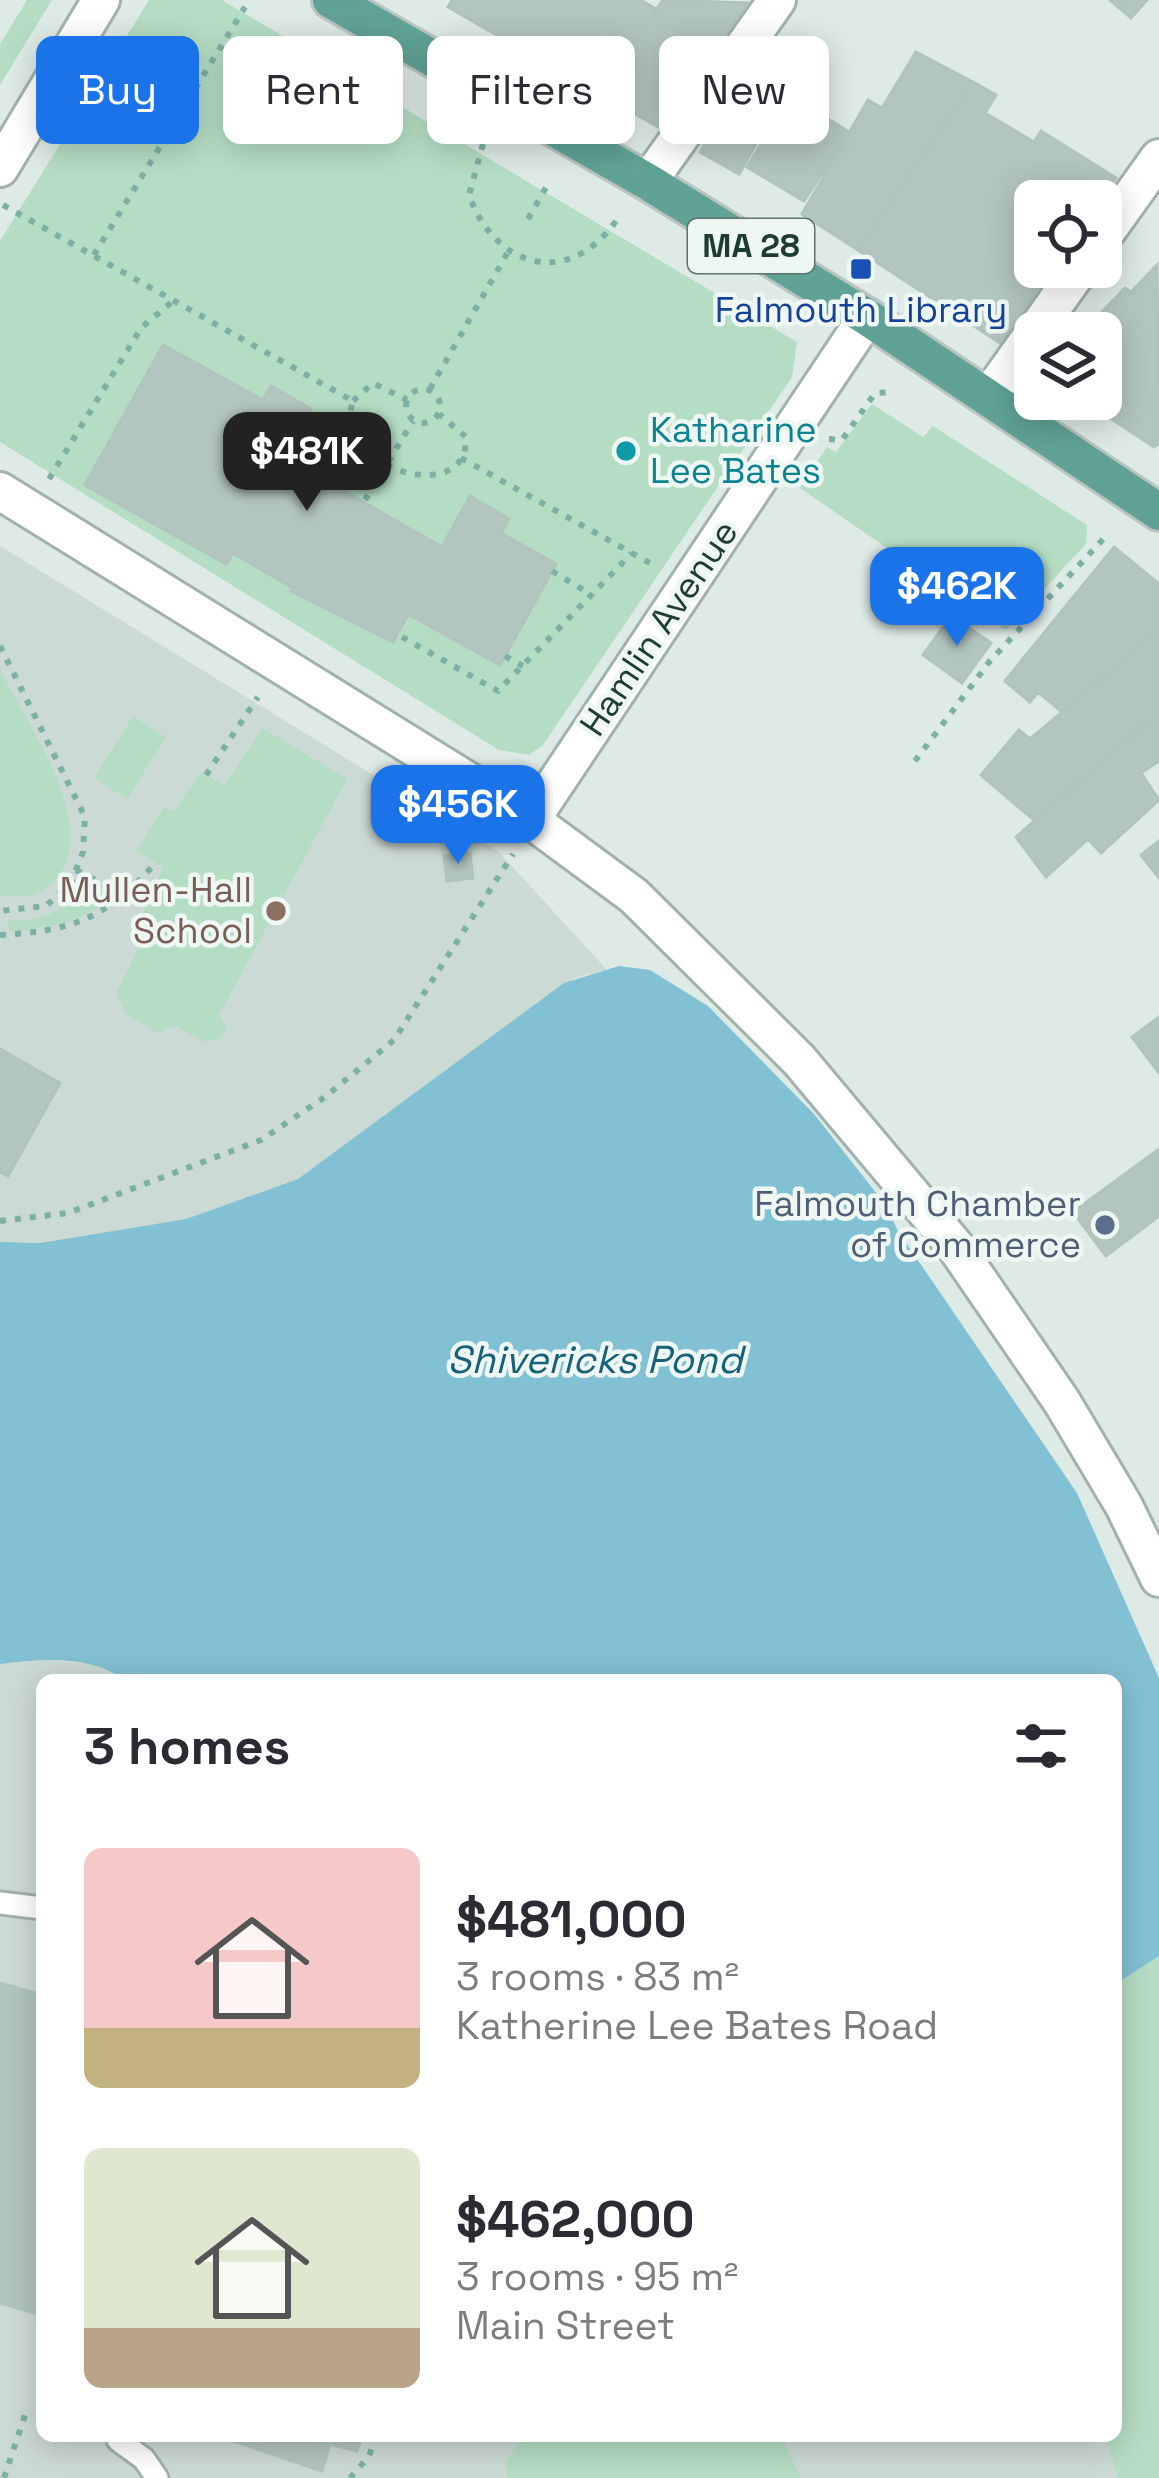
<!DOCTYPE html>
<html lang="en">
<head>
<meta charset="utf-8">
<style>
  :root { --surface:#fff; --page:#f2f2f3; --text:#2b2b33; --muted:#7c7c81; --accent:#1a73e8 }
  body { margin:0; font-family:"Space Grotesk",sans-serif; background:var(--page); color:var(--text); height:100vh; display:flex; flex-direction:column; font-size:45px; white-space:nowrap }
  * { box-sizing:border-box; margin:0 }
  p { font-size:39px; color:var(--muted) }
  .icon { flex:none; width:66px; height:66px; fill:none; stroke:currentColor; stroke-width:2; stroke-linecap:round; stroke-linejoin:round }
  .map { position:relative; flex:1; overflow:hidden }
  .panel { position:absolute; left:36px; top:1674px; width:1086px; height:768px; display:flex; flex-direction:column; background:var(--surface); border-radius:18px; box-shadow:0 6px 30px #0003 }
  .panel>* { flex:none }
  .top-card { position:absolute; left:36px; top:36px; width:1089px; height:108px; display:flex; gap:24px }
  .fabs { position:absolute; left:1014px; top:180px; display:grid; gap:24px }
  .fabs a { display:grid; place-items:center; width:108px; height:108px; border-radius:18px; background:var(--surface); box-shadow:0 6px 30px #0003; font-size:60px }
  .price { position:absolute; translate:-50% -102px; padding:0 27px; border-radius:24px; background:var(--accent); color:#fff; font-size:39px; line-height:78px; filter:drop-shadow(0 3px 6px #0008) }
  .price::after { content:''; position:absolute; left:50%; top:72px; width:36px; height:27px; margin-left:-18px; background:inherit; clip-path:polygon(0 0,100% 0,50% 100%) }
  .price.active { background:#222; color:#fff }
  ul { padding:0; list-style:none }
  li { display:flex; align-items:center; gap:36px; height:300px; padding:0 48px }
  li span { display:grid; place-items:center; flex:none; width:336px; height:240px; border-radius:18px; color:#555 }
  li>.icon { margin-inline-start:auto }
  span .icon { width:144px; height:144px; fill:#fffc; stroke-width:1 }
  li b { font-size:51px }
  h2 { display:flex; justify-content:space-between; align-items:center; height:144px; padding:0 48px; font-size:51px }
  .tag { padding:0 42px; border-radius:18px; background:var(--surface); box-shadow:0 6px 30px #0003; font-size:42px; line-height:108px }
  .tag.active { background:var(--accent); color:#fff }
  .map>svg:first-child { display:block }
</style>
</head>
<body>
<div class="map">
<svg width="1159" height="2478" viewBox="0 0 1159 2478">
  <rect width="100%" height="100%" fill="#deeae6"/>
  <path fill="#ccdad5" d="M0,546L499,852L607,970L577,977L550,995L298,1179L186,1219L40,1243L0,1242Z
    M43,1659L103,1664L124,1680H42V2436H1105L1118,2478H0V1664Z"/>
  <path fill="#b5ddc3" d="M27,0H52L0,85V44Z
    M149,0H222L797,342L792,377L543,745L529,755L499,750L0,442V241Z
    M872,404L923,437L933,426L1087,525L1086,544L1006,630L800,488L827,447L836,452Z
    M0,670C26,721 106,833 52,883C38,897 19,899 0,895Z
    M133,716L166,737L127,799L94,778Z
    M262,728L347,779L219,1015L227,1028L220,1039L205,1042L175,1026L158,1033L126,1014L116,993L138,950L135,931L163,868L137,851L164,807L174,811L201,772L225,785Z
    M84,880L113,896C82,923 48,929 9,931L8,920C46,922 64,912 84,880Z
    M1159,1956V2478H1118L1105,2436H1116V1984Z
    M523,2436H781L801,2478H507L506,2462Z"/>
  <path fill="#82c1d3" d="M619,966L650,970L708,1006L814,1114L885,1204L898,1231L1077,1493L1159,1678V1956L1116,1984V1680H125C88,1654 43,1659 0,1664V1242L40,1243L186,1219L298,1179L564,983Z"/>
  <path fill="#b3c5bf" stroke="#b0c4bd" stroke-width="3" d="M452,0H640L658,10L603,81L551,51L545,63L448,7Z
    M663,0L747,3L735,25L742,29L667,132L597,92Z
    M1110,0H1147L1131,18Z
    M766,50L798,70L739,174L700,152Z
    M916,52L973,82L858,250L802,214L868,100L882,108Z
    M973,82L996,95L985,113L1034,142L1041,131L1116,178L1100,201H1035V267H1053L1000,343L858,250Z
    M791,96L849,132L804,201L747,167Z
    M1157,265L1159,443L1154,447L1081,399H1101V333H1082L1125,288L1131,292Z
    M163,345L263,400L271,386L311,409L284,457L442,547L470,496L509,519L501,533L556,564L500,665L408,614L393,642L291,591L293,588L233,553L226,564L85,485Z
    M1114,547L1159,584V622L1103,678L1061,711L1038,692L1030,702L1005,681Z
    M951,616L991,643L962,683L923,655Z
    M1159,622V712L1035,821L981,775L1019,730L1030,739L1103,678Z
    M1159,712V761L1141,773L1159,800L1101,853L1088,839L1046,877L1016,837Z
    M1159,841V878L1141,855Z
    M470,853L473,878L447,881L444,856Z
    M1159,1017V1073L1132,1037Z
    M0,1049L60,1083L8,1176L0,1172Z
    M1159,1149V1216L1106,1256L1073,1212Z
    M0,1983L42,1995V2322L37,2320L38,2314L0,2303Z
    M219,2436H362L357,2451L330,2444L322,2471Z"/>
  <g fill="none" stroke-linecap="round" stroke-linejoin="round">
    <g stroke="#a1b2ad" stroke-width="27">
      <path id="service" d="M0,1903L42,1908
        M118,2440L144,2459L157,2478"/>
    </g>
    <g stroke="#a1b2ad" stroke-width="42">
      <path id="minor" d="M0,168L101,0
        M648,182L777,0
        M1101,239L1159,158
        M989,396L1081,267"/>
    </g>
    <g stroke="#a1b2ad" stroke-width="42">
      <path id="tertiary" d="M0,491L531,820L634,896L799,1060L955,1246L1062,1402L1124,1506L1159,1578
        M531,820L867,317"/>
    </g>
    <g stroke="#bcc4c2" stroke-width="42">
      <path id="primary" d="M331,0L648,182L867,317L1159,512"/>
    </g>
    <path stroke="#7db0a3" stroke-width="6" stroke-dasharray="6 9" stroke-linecap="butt" d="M483,144L469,195C495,268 568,289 616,221
      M3,205L353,401C330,467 469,510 466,437L439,414
      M528,219L549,182
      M94,255L245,7
      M406 406a17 17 0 1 1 34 0a17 17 0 1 1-34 0Z
      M430,389L509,250
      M353,401L373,383L407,400
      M829,439L842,440L875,393L892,392
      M461,458L657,567
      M49,479L141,328L173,301
      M365,500L413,421
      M552,571L590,594
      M402,637L498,691L632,553
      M0,646L85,817L83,852L71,883L46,906L0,911
      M505,656L523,666
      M915,761L990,661L1108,534
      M206,775L258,697
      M76,870L126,896
      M0,935C70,931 104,920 152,867
      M0,1221L68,1213L261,1140L325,1097L394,1040L513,854
      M4,2478L26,2412
      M350,2478L369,2456L376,2436"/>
    <use href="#service" stroke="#fff" stroke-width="21"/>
    <use href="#minor" stroke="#fff" stroke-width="36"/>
    <use href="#tertiary" stroke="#fff" stroke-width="36"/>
    <use href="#primary" stroke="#60a296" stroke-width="36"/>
  </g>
  <rect fill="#1a4fb4" stroke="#eef7f3" stroke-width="4.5" x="849" y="257" width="24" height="24" rx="6"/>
  <circle fill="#0f9aa8" stroke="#eef7f3" stroke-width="4.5" cx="626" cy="451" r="12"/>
  <circle fill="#8d6e63" stroke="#eef7f3" stroke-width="4.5" cx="276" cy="911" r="12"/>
  <circle fill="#5c6f8a" stroke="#eef7f3" stroke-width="4.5" cx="1105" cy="1225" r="12"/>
  <g text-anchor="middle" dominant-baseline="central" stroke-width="9" stroke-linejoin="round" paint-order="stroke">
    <rect fill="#eef7f3" stroke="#5d736e" stroke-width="3" x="688" y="219" width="126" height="54" rx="9"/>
    <g font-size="33" font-weight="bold" fill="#1f3b35">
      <text x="751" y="246">MA 28</text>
    </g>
    <g font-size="36" fill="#164399" stroke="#eef7f3">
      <text x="861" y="310">Falmouth Library</text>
    </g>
    <g font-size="36" fill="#0d838f" stroke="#eef7f3" text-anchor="start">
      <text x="650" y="430">Katharine<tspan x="650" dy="41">Lee Bates</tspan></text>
    </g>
    <g font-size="36" fill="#1f3b35" stroke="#eef7f3">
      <text transform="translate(659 628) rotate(-56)">Hamlin Avenue</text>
    </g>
    <g font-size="36" fill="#785e54" stroke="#eef7f3" text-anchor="end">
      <text x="252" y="890">Mullen-Hall<tspan x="252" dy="41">School</tspan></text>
    </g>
    <g font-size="36" fill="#4e5e75" stroke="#eef7f3" text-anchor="end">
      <text x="1081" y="1204">Falmouth Chamber<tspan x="1081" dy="41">of Commerce</tspan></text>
    </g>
    <g font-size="39" font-style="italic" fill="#176279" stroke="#eef7f3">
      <text x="595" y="1359">Shivericks Pond</text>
    </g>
  </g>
</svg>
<div class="fabs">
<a><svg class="icon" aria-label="locate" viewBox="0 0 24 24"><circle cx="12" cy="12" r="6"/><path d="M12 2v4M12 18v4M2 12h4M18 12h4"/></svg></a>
<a><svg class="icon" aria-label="layers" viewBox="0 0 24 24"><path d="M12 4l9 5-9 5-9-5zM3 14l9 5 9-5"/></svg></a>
</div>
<b class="price active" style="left:307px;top:514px">$481K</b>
<b class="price" style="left:957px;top:649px">$462K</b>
<b class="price" style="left:458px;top:867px">$456K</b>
<div class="top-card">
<a class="tag active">Buy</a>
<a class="tag">Rent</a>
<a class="tag">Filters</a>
<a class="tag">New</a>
</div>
<section class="panel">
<h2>3 homes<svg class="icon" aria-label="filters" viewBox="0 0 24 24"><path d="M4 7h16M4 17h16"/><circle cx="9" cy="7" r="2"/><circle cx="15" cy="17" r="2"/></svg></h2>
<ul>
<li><span style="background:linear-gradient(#f6c9c9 75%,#c2b280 0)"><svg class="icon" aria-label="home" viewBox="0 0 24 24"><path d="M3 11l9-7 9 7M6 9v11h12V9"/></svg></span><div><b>$481,000</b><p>3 rooms · 83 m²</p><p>Katherine Lee Bates Road</p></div></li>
<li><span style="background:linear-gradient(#dfe7d0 75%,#b9a48a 0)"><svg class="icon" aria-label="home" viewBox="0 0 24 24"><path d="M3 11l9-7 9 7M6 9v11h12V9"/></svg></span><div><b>$462,000</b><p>3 rooms · 95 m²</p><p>Main Street</p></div></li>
</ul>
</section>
</div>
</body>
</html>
